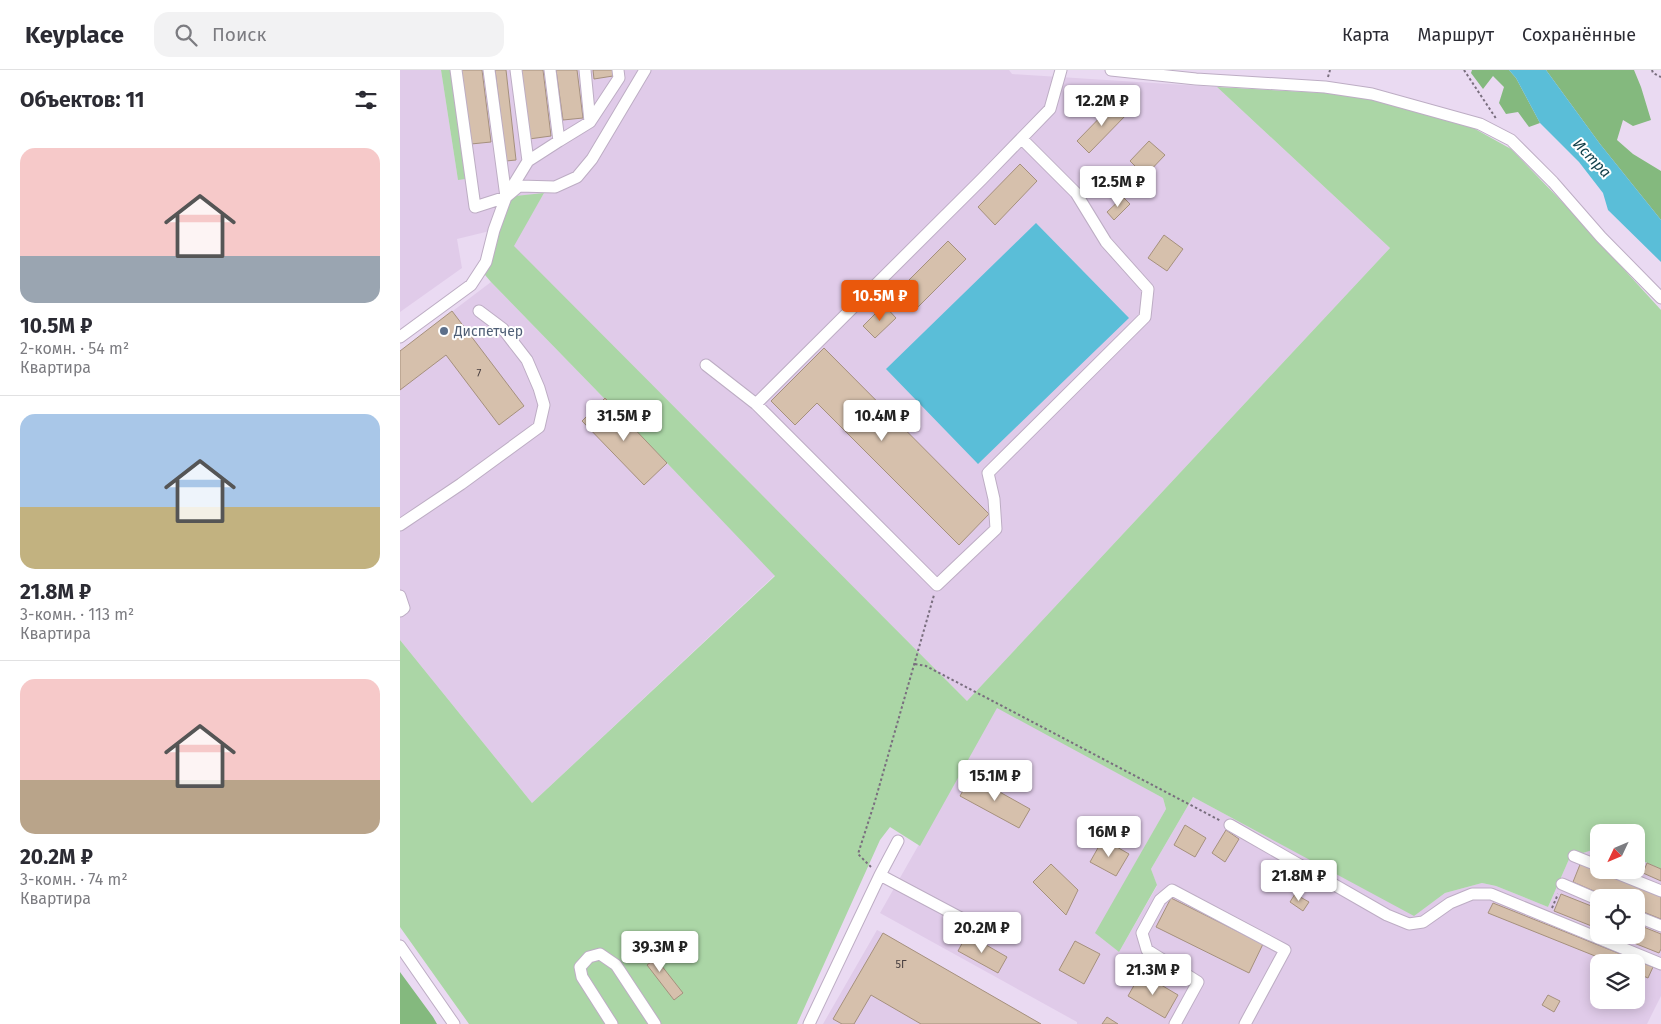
<!DOCTYPE html>
<html lang="ru">
<head>
<meta charset="utf-8">
<style>
  :root { --surface:#fff; --page:#f2f2f3; --text:#2b2b33; --muted:#7c7c81; --line:#e1e1e2; --accent:#ea580c }
  body { margin:0; font-family:"Fira Sans",sans-serif; background:var(--page); color:var(--text); height:100vh; display:flex; flex-direction:column; font-size:19px; white-space:nowrap }
  * { box-sizing:border-box; margin:0 }
  p { font-size:16px; color:var(--muted) }
  .icon { flex:none; width:28px; height:28px; fill:none; stroke:currentColor; stroke-width:2; stroke-linecap:round; stroke-linejoin:round }
  .map { position:relative; flex:1; overflow:hidden }
  .panel { display:flex; flex-direction:column; background:var(--surface); width:400px }
  .panel>* { flex:none }
  .needle { width:32px; rotate:226deg }
  .buttons { position:absolute; left:1190px; top:754px; display:grid; gap:10px }
  .buttons a { display:grid; place-items:center; width:55px; height:55px; border-radius:10px; background:var(--surface); box-shadow:0 2px 12px #0003; font-size:25px }
  .price { position:absolute; translate:-50% -42px; padding:0 11px; border-radius:5px; background:#fff; color:#222; font-size:16px; line-height:32px; filter:drop-shadow(0 1px 2px #0008) }
  .price::after { content:''; position:absolute; left:50%; top:30px; width:15px; height:11px; margin-left:-8px; background:inherit; clip-path:polygon(0 0,100% 0,50% 100%) }
  .price.current { background:var(--accent); color:#fff }
  ul { padding:0; list-style:none }
  li { display:grid; align-content:center; gap:10px; height:265px; padding:0 20px }
  li+li { border-top:1px solid var(--line) }
  li span { display:grid; place-items:center; height:155px; border-radius:15px; color:#555 }
  li>.icon { margin-inline-start:auto }
  span .icon { width:90px; height:90px; fill:#fffc; stroke-width:1 }
  li b { font-size:21px }
  h2 { display:flex; justify-content:space-between; align-items:center; height:60px; padding:0 20px; font-size:21px }
  header { display:flex; align-items:center; gap:30px; box-sizing:border-box; height:70px; padding:0 25px; background:var(--surface); border-bottom:1px solid var(--line) }
  header strong { font-size:24px }
  nav { display:flex; gap:28px; margin-inline-start:auto; font-size:18px }
  .search { width:350px; height:45px; background:var(--page); display:flex; align-items:center; gap:12px; box-sizing:border-box; padding:0 18px; border-radius:15px; color:var(--muted); font-size:19px }
  main { display:flex; flex:1; min-height:0 }
  .map>svg:first-child { display:block }
</style>
</head>
<body>
<header>
<strong>Keyplace</strong>
<div class="search"><svg class="icon" aria-label="search" viewBox="0 0 24 24"><circle cx="10" cy="10" r="6"/><path d="M15 15l6 6"/></svg>Поиск</div>
<nav><a>Карта</a><a>Маршрут</a><a>Сохранённые</a></nav>
</header>
<main>
<section class="panel">
<h2>Объектов: 11<svg class="icon" aria-label="filters" viewBox="0 0 24 24"><path d="M4 7h16M4 17h16"/><circle cx="9" cy="7" r="2"/><circle cx="15" cy="17" r="2"/></svg></h2>
<ul>
<li><span style="background:linear-gradient(#f6c9c9 70%,#9aa5b1 0)"><svg class="icon" aria-label="home" viewBox="0 0 24 24"><path d="M3 11l9-7 9 7M6 9v11h12V9"/></svg></span><div><b>10.5M ₽</b><p>2-комн. · 54 m²</p><p>Квартира</p></div></li>
<li><span style="background:linear-gradient(#a9c7e8 60%,#c2b280 0)"><svg class="icon" aria-label="home" viewBox="0 0 24 24"><path d="M3 11l9-7 9 7M6 9v11h12V9"/></svg></span><div><b>21.8M ₽</b><p>3-комн. · 113 m²</p><p>Квартира</p></div></li>
<li><span style="background:linear-gradient(#f6c9c9 65%,#b9a48a 0)"><svg class="icon" aria-label="home" viewBox="0 0 24 24"><path d="M3 11l9-7 9 7M6 9v11h12V9"/></svg></span><div><b>20.2M ₽</b><p>3-комн. · 74 m²</p><p>Квартира</p></div></li>
</ul>
</section>
<div class="map">
<svg width="1261" height="954" viewBox="0 0 1261 954">
  <rect width="100%" height="100%" fill="#eadaf2"/>
  <path fill="#e0cbe9" fill-rule="evenodd" d="M0,0H41L58,110L51,0H609L612,4L817,17L990,178L567,631L113,176L144,123L94,160L57,169L62,198L0,242Z
    M91,212L267,393L375,505L132,733L0,570V281Z
    M597,637L763,728L766,739L696,863L719,882L757,816L751,799L793,727L1014,845L1045,823L1082,813L1096,816L1148,837L1170,787L1199,778V800H1236V788L1261,799V926L1247,954H677V952L480,843ZM1199,828H1236V865H1199ZM1199,892H1236V930H1199Z
    M477,860L483,863L641,954H423Z"/>
  <path fill="#abd6a6" d="M41,0H51L65,109L58,110Z
    M817,17L942,24L1029,40L1059,50L1111,79L1169,139L1261,240V799L1236,788V762H1199V778L1170,787L1148,837L1096,816L1082,813L1045,823L1014,846L793,727L751,799L757,815L719,882L695,863L766,739L763,728L597,638L520,776L490,757L480,770L397,954H69L0,857V570L132,733L375,506L267,393L91,212L80,199L106,127L144,123L114,176L567,631L990,178Z"/>
  <path fill="#84b97e" d="M1072,0H1109L1116,8L1140,53L1129,57L1118,42L1106,44L1099,33L1104,17L1093,6L1083,19L1071,3Z
    M1146,0H1234L1241,17L1251,50L1233,56L1223,50L1217,70L1233,84L1261,101V150L1200,74Z
    M0,902L33,947L37,954H0Z"/>
  <path fill="#5abed8" d="M1109,0H1146L1200,74L1261,150V192L1208,140L1203,123L1179,92L1140,53L1116,8Z
    M636,153L729,248L578,394L486,299Z"/>
  <path fill="#d6c0ac" stroke="#a5907d" d="M61,0H82L91,72L71,74Z
    M95,0H106L116,90L106,91Z
    M121,0H143L151,66L129,69Z
    M156,0H177L183,48L163,50Z
    M193,0H213V6L194,9Z
    M716,31L728,43L689,83L677,71Z
    M749,71L765,85L745,106L730,91Z
    M620,94L637,111L595,155L578,137Z
    M723,127L730,134L714,150L707,142Z
    M764,165L783,179L767,201L748,188Z
    M548,171L566,189L517,238L499,220Z
    M484,235L496,248L475,268L463,256Z
    M52,241L124,336L99,355L46,285L0,320V281Z
    M424,278L589,444L559,475L417,333L395,355L371,331Z
    M205,328L267,393L244,415L182,351Z
    M571,706L630,739L619,758L560,726Z
    M785,755L806,768L795,787L774,775Z
    M826,760L839,769L825,792L812,783Z
    M703,769L729,784L716,806L690,792Z
    M1181,792L1261,827V849L1236,839V828H1210L1173,812Z
    M1247,793L1261,799V811L1243,803Z
    M651,794L678,820L666,845L633,812Z
    M895,824L909,832L903,841L890,832Z
    M1161,824L1199,839V859L1154,841Z
    M771,828L863,874L849,903L756,857Z
    M1093,833L1253,897L1248,908L1236,903V892H1210L1088,843Z
    M1236,854L1261,864V879L1259,883L1214,865H1236Z
    M483,863L641,954H521L471,925L454,954H442L433,949Z
    M567,864L607,887L598,903L558,881Z
    M675,871L700,884L684,914L659,900Z
    M236,873L254,886L283,923L274,930L247,895L251,892L232,878Z
    M741,903L778,925L765,948L728,926Z
    M1148,925L1160,931L1154,942L1142,935Z
    M707,947L718,954H702Z"/>
  <g fill="none" stroke-linecap="round" stroke-linejoin="round">
    <g stroke="#bdadc4" stroke-width="13">
      <path id="minor" d="M56,0L75,137L106,127L119,116L155,117L177,107L192,89L245,0
        M89,0L106,127
        M116,0L128,91
        M711,0L796,9L925,17L972,24L1080,54L1111,70L1153,112L1201,167L1261,228
        M190,52L219,8L218,0
        M159,71L190,52L185,0
        M0,267L71,215L86,192L94,160L106,127L128,91L159,71L150,0
        M306,295L356,334L537,515L596,459L594,429L588,403L745,247L748,219L706,172L676,123L622,69
        M356,334L582,109L650,39L661,0
        M0,455L61,414L139,357L144,335L139,318L127,290L103,259L79,241
        M0,526L4,538L0,541
        M830,755L987,845L1009,854L1023,852L1050,833L1072,824H1091L1261,894
        M1174,786L1199,796
        M1209,800L1261,821
        M480,805L498,771
        M1162,814L1199,830
        M1236,846L1261,856
        M0,876L54,954
        M212,954L182,907L180,897L189,887L200,884L216,895L255,954
        M409,954L480,805L593,865
        M775,954L798,912L747,880L742,863L760,830L772,820L885,880L845,954"/>
    </g>
    <path stroke="#796e7e" stroke-width="2" stroke-dasharray="2.5 2.5" stroke-linecap="butt" d="M1064,0L1097,50
      M1252,0L1253,3L1261,7
      M928,7L930,0
      M515,594L526,596L821,751
      M471,797L458,784L475,731L534,525
      M1152,838L1158,824"/>
    <use href="#minor" stroke="#fff" stroke-width="11"/>
  </g>
  <circle fill="#5c6f8a" stroke="#fff" stroke-width="2" cx="44" cy="261" r="5"/>
  <g text-anchor="middle" dominant-baseline="central" stroke-width="4" stroke-linejoin="round" paint-order="stroke">
    <g font-size="11" fill="#473d3e">
      <text x="79" y="303">7</text>
      <text x="501" y="894">5Г</text>
    </g>
    <g font-size="14" fill="#4e5e75" stroke="#fff" text-anchor="start">
      <text x="54" y="261">Диспетчер</text>
    </g>
    <g font-size="15" font-style="italic" fill="#0f3d48" stroke="#fff">
      <text transform="translate(1192 88) rotate(46)">Истра</text>
    </g>
  </g>
</svg>
<div class="buttons">
<a><svg class="needle" viewBox="-14 -14 28 28"><path d="M0-13l5 13h-10z" fill="#e53935"/><path d="M0 13l5-13h-10z" fill="#7c7c81"/></svg></a>
<a><svg class="icon" aria-label="locate" viewBox="0 0 24 24"><circle cx="12" cy="12" r="6"/><path d="M12 2v4M12 18v4M2 12h4M18 12h4"/></svg></a>
<a><svg class="icon" aria-label="layers" viewBox="0 0 24 24"><path d="M12 4l9 5-9 5-9-5zM3 14l9 5 9-5"/></svg></a>
</div>
<b class="price" style="left:702px;top:57px">12.2M ₽</b>
<b class="price" style="left:718px;top:138px">12.5M ₽</b>
<b class="price current" style="left:480px;top:252px">10.5M ₽</b>
<b class="price" style="left:224px;top:372px">31.5M ₽</b>
<b class="price" style="left:482px;top:372px">10.4M ₽</b>
<b class="price" style="left:595px;top:732px">15.1M ₽</b>
<b class="price" style="left:709px;top:788px">16M ₽</b>
<b class="price" style="left:899px;top:832px">21.8M ₽</b>
<b class="price" style="left:582px;top:884px">20.2M ₽</b>
<b class="price" style="left:260px;top:903px">39.3M ₽</b>
<b class="price" style="left:753px;top:926px">21.3M ₽</b>
</div>
</main>
</body>
</html>
